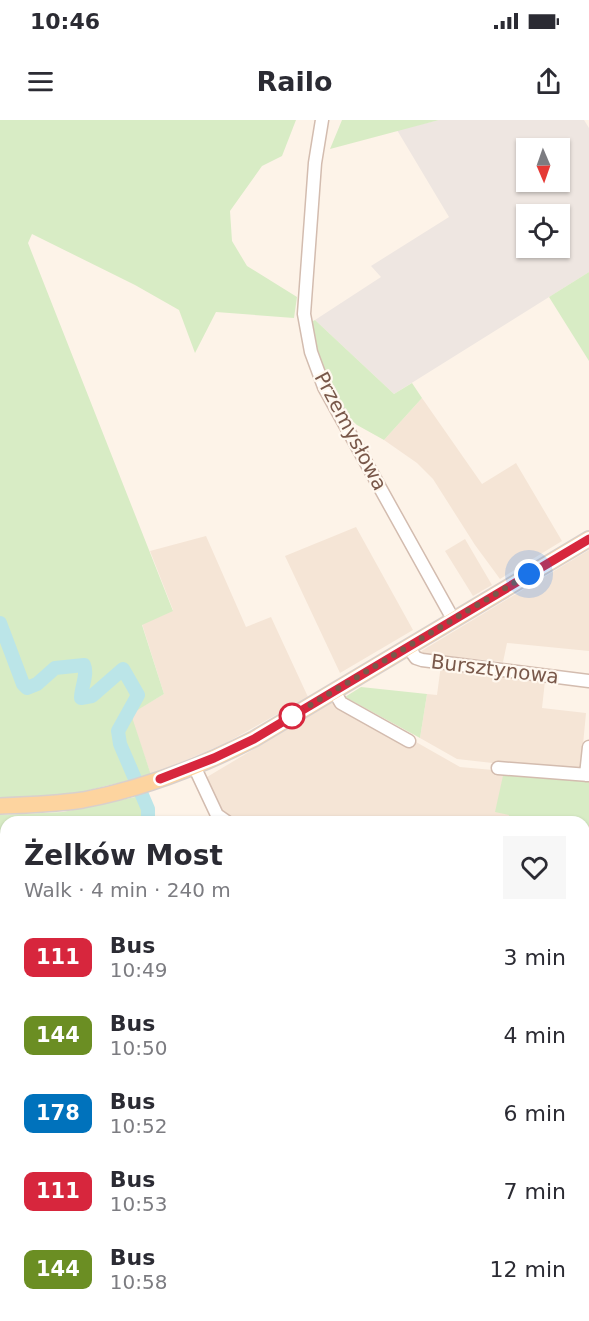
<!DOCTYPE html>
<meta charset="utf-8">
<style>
:root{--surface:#fff;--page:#f7f7f7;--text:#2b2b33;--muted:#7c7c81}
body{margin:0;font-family:"DejaVu Sans",sans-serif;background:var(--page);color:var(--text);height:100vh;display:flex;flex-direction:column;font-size:22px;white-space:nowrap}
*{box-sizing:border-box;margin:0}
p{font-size:20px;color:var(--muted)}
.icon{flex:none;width:33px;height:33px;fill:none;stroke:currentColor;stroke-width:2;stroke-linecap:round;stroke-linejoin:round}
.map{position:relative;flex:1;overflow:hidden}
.drawer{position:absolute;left:0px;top:696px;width:590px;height:506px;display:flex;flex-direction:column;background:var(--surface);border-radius:18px 18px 0 0;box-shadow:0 2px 4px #0004}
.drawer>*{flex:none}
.badge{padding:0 12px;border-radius:9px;font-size:21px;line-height:39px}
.needle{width:39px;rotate:178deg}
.fabs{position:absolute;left:516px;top:18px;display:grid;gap:12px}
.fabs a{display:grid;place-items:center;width:54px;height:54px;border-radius:0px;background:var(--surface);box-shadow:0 2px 4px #0004;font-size:30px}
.you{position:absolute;width:30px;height:30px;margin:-15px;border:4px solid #fff;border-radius:50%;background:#1a73e8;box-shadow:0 0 0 9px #1a73e833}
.map>.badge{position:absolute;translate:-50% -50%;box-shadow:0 0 0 3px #fff}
.round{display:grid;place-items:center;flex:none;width:63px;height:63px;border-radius:0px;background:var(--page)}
.head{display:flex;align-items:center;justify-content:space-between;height:102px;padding:0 24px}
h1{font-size:28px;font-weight:600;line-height:45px}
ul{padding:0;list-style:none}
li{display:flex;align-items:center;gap:18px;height:78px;padding:0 24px}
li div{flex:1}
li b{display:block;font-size:22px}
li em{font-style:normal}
li .badge{min-width:66px;font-weight:700;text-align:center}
.status{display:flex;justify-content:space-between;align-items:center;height:42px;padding:0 30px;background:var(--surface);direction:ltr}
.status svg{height:16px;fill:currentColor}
header{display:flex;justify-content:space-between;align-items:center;height:78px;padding:0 24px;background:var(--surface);font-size:27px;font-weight:600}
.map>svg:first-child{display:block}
.residential{fill:#f5e5d6}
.industrial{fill:#eee6e1;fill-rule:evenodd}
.green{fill:#d8ecc5}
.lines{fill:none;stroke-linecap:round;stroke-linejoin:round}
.river{stroke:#bbe5e8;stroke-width:14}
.minor-casing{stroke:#d3bcaf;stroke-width:15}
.major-casing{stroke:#d9d0cc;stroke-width:18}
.minor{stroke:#fff;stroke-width:12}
.major{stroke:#fdd49f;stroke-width:15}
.line-casing{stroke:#fff;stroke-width:14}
.line{stroke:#d7263d;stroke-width:9}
.walk{stroke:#79584a;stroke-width:6;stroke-dasharray:0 10.8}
.stop-dot{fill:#fff;stroke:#d7263d;stroke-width:3}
.labels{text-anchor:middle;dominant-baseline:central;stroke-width:4.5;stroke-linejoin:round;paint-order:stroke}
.street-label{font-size:20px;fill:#79584a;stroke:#fff8ef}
</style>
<div class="status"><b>10:46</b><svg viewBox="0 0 49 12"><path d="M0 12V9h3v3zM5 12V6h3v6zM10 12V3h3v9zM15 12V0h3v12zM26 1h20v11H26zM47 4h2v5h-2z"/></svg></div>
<header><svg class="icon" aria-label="menu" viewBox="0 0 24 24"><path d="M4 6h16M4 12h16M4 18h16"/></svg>Railo<svg class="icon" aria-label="share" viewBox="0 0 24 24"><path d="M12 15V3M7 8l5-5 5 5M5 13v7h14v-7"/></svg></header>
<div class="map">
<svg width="589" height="1201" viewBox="0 0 589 1201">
<rect width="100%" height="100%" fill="#fdf3e8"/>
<!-- residential -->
<path class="residential" d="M422,278L482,364L516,343L562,421L500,459L475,425L433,359L417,343L384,320Z
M356,407L413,510L340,553L285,436Z
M206,416L246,507L271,497L308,577L226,623L151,655L130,594L164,574L142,504L173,490L150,431Z
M465,419L492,465L473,476L445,431Z
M589,430V531L507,523L503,542L418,533Z
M441,545L501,555L505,557L545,561L542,588L586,593L581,646L573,652L457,639L420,618L427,574L437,575Z
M333,582L409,618L460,647L504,651L510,695L509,701L513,702H239L223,692L212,677L206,662L207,657Z
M584,705L589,706V776L584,774Z
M584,781L589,782V893H584Z"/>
<!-- industrial -->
<path class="industrial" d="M439,0H584L589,8V152L394,274L315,200L381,157L371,146L449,97L397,10ZM526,28H560V62H526ZM526,94H560V128H526Z"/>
<!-- green -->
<path class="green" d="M0,0H296L282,36L262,46L230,91L232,121L247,146L297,177L294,198L216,192L195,233L179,190L135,165L32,114L28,123L173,491L142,505L164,574L131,594L151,655L77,673L33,678L0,679Z
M342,0H439L330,29Z
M589,152V241L549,177Z
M315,200L394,274L412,263L422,278L384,320L357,305L345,294L320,246L311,202Z
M361,567L427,574L420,618L345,577Z
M504,651L589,661V706L584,705V702L555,700V702L508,701L509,695L495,692Z
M139,674L145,702H6V1196H569L572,1201H0V695L63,692L135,677Z
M584,933H589V1201H581L578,1196H584Z"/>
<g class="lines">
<!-- river -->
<path class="river" d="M0,503L23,564L27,568L37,564L55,548L84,545C88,555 81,567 81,578L92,576L123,549L138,575L118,611L120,624L148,689V702
M0,764L6,755
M0,826L6,831
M0,893L6,901
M0,1191L6,1186
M14,1201L15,1196"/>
<defs>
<path id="minor" d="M322,0L315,43L304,194L311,232L324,267L453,499
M408,527L416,538L422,540L589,561
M334,571L341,583L409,621
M194,646L217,695L227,702
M498,648L589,655
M586,655L589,627
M584,778L589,779"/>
<path id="major" d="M0,686C28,685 56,684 83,680C142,669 201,646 254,619L589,419"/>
</defs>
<!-- minor casing -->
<use href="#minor" class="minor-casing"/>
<!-- major casing -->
<use href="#major" class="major-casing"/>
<!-- minor -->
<use href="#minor" class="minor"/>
<!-- major -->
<use href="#major" class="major"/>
</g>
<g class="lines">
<defs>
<path id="line" d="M160,659L214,638L254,619L589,419"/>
</defs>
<!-- line casing -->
<use href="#line" class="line-casing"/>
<!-- line -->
<use href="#line" class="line"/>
<!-- walk -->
<path class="walk" d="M292,596L529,454"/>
</g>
<!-- markers -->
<circle class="stop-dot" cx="292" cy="596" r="12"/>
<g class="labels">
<!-- street labels -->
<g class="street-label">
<text transform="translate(351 311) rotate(62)">Przemysłowa</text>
<text transform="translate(495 549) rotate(7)">Bursztynowa</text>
</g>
</g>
</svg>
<div class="fabs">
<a><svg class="needle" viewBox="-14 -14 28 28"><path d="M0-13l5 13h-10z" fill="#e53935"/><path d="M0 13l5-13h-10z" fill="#7c7c81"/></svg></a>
<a><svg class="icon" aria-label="locate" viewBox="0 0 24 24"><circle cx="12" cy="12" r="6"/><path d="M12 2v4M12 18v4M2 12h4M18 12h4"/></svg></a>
</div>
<div class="you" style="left:529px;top:454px"></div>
<section class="drawer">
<div class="head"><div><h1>Żelków Most</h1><p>Walk · 4 min · 240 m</p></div><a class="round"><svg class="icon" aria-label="heart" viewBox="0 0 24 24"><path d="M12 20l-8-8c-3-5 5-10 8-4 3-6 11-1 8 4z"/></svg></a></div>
<ul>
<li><span class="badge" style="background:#d7263d;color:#fff">111</span><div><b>Bus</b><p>10:49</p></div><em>3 min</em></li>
<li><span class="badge" style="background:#6b8e23;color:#fff">144</span><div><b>Bus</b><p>10:50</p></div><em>4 min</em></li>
<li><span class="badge" style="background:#0072bc;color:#fff">178</span><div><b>Bus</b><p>10:52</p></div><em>6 min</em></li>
<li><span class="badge" style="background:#d7263d;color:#fff">111</span><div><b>Bus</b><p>10:53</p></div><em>7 min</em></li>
<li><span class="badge" style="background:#6b8e23;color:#fff">144</span><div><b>Bus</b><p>10:58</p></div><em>12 min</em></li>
</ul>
</section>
</div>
